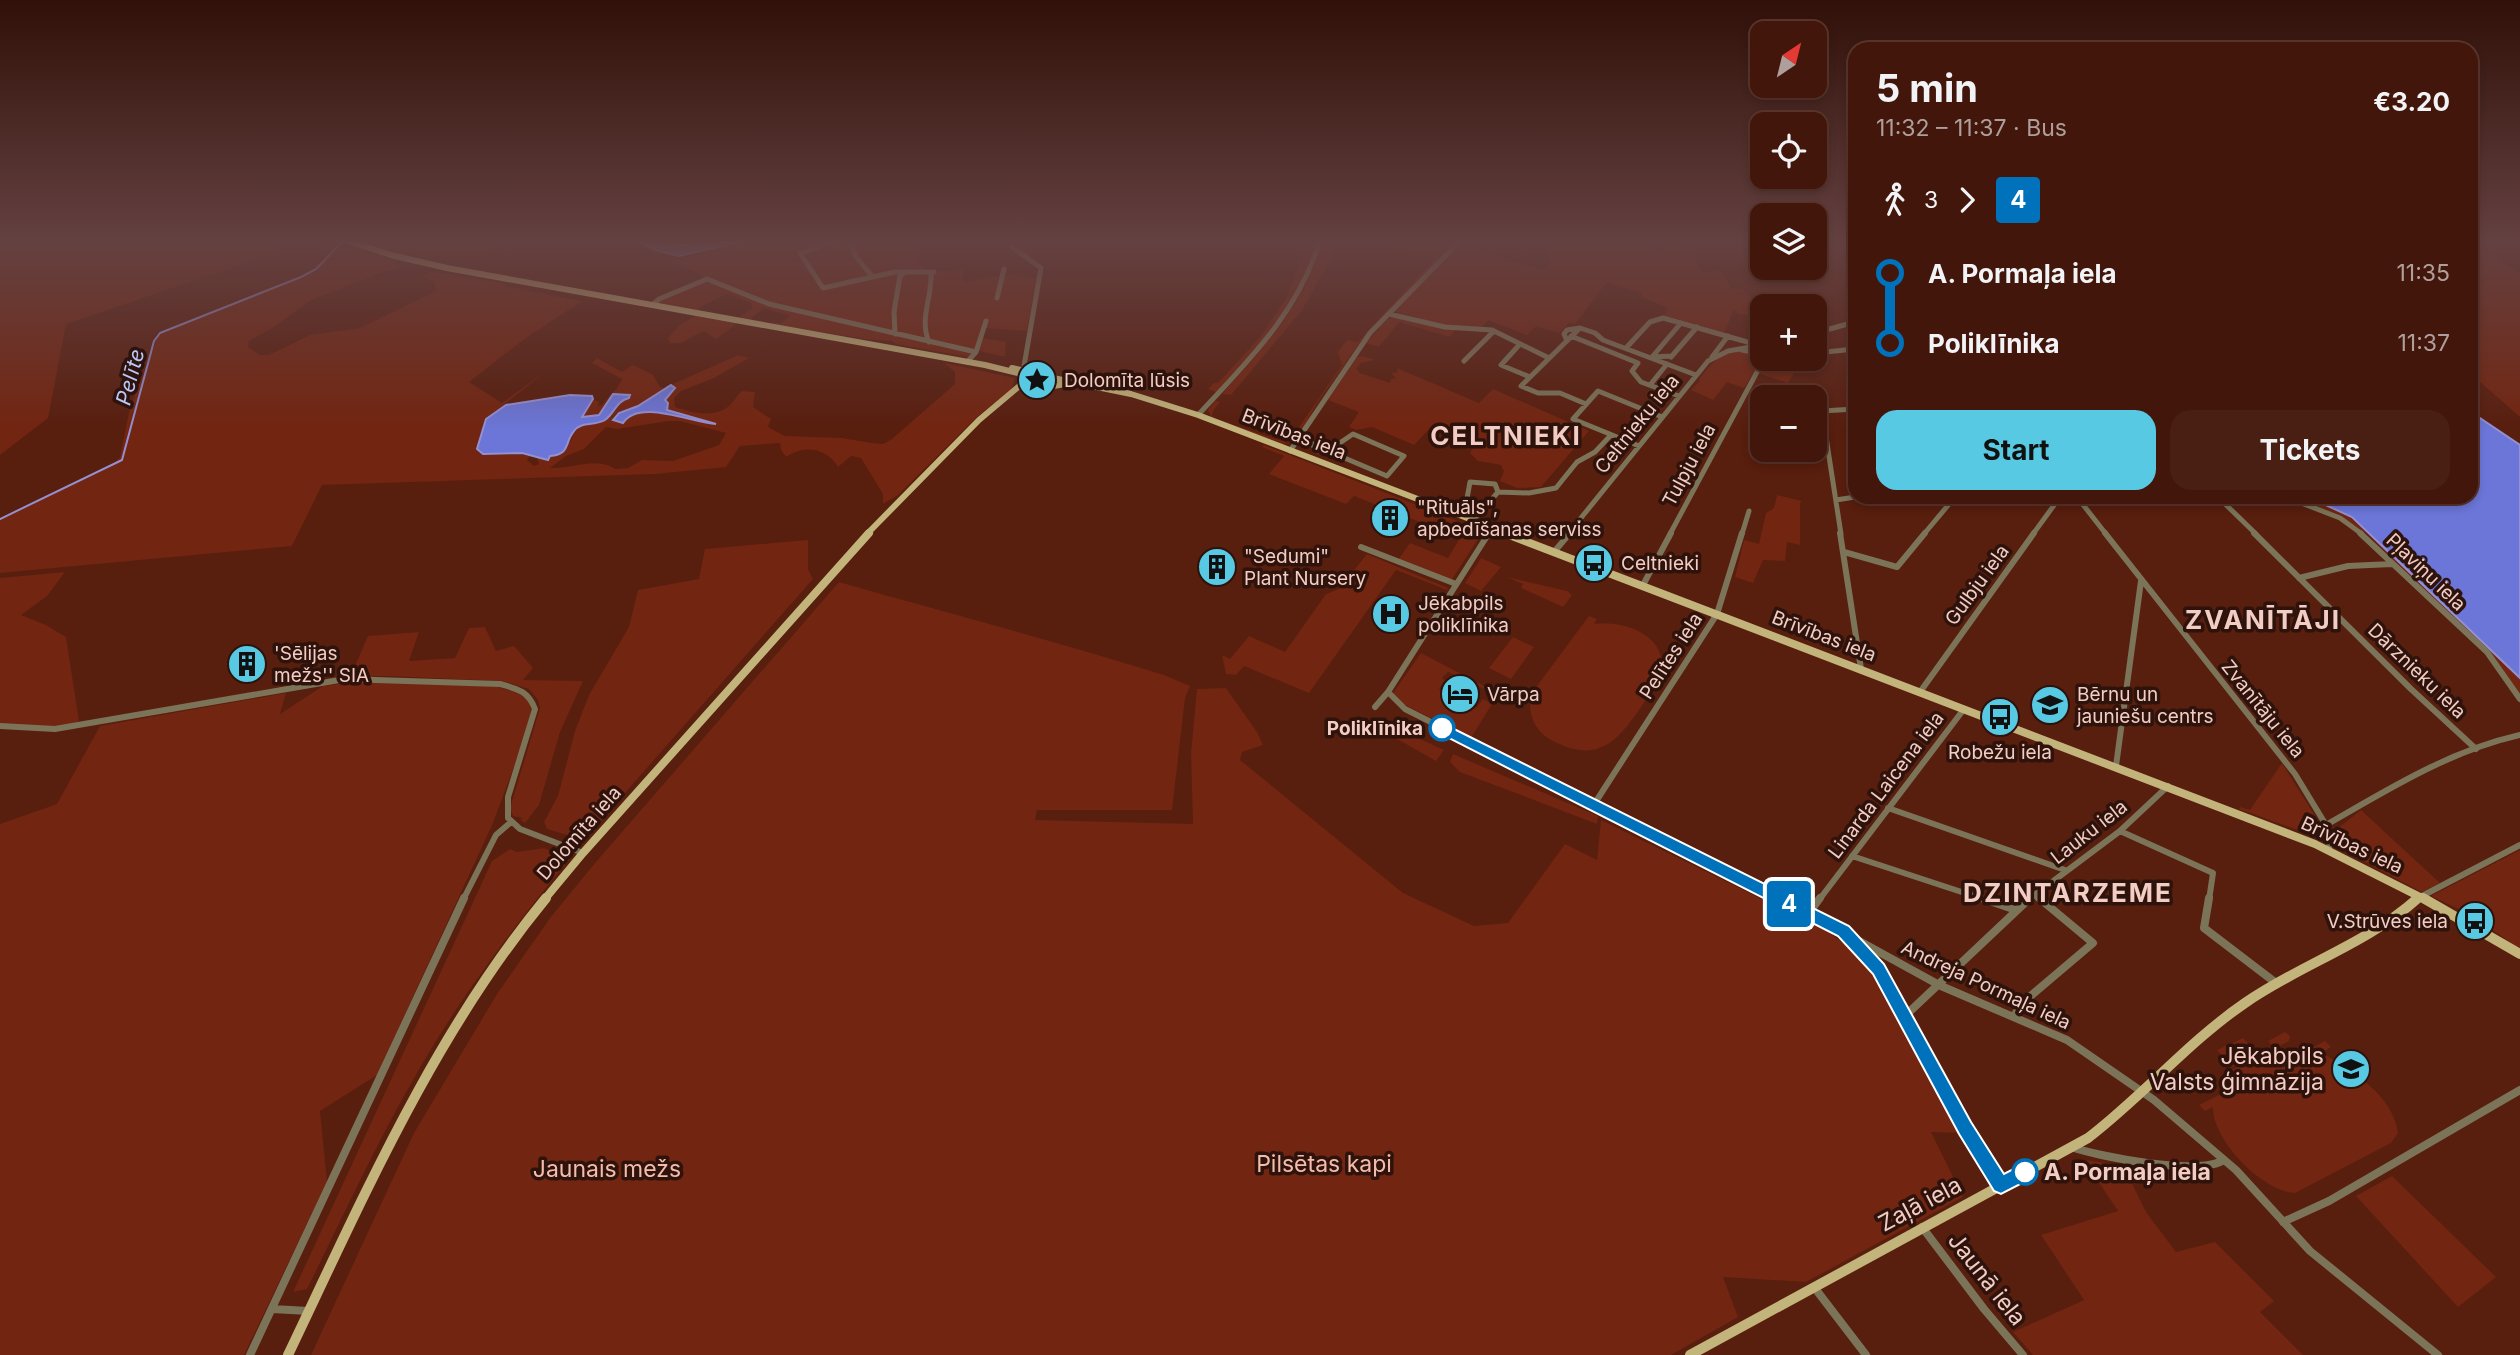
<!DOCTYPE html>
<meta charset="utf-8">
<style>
:root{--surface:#42160a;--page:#491f13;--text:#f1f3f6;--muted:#ae9f9c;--line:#5a352b;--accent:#58c9e3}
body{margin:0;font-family:Inter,sans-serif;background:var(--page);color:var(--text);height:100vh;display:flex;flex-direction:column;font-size:26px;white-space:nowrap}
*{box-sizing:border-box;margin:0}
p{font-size:23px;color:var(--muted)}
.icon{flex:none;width:38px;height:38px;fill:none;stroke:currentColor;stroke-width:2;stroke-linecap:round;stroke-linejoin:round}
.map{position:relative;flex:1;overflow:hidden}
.details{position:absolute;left:1848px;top:42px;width:630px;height:462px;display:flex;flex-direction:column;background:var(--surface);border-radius:21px;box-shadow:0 4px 10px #0003,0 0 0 2px var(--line)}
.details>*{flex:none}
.badge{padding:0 14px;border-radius:5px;font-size:24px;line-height:46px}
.needle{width:46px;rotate:35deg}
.buttons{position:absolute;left:1750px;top:21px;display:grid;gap:14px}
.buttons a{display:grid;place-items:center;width:77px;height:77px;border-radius:14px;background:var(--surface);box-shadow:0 4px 10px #0003,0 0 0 2px var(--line);font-size:35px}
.map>.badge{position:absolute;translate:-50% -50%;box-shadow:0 0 0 4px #fff}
.legs{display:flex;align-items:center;gap:10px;height:77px;padding:0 28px;font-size:23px}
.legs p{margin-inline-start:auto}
.summary{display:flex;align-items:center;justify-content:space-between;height:119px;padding:0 28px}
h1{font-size:38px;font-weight:700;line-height:52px}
.action{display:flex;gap:14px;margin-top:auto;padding:14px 28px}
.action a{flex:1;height:80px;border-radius:21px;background:var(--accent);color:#111;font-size:28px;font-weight:700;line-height:80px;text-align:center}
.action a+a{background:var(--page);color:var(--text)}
ul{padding:0 28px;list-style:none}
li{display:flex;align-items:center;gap:24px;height:70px;font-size:26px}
li i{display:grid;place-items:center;width:10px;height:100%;margin:0 9px;background:currentColor}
li i::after{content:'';width:18px;height:18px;margin:-9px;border:5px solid;border-radius:50%;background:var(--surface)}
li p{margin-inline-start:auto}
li:first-child i{background:linear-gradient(#0000 50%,currentColor 0)}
li:last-child i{background:linear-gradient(currentColor 50%,#0000 0)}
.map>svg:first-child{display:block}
.green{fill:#722510;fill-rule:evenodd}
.water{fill:#6b76d8;stroke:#9490d2;stroke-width:2}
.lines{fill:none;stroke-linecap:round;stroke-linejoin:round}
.stream{stroke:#9490d2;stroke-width:2}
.minor-far2{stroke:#7b7459;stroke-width:5}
.minor-far1{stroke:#7b7459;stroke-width:6}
.minor{stroke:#7b7459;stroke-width:8}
.major-far2{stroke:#c2b47b;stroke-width:6}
.major-far1{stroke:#c2b47b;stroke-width:8}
.major{stroke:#c2b47b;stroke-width:10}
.line-1{fill:#0072bc;stroke:#fff;stroke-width:2}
.stop-1-dot{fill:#fff;stroke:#0072bc;stroke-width:3.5}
.labels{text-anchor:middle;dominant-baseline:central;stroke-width:7;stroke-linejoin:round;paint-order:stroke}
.poi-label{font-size:19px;fill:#f3cdc3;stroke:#2d130c;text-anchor:start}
.street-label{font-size:19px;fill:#f3cdc3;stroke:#2d130c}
.stop-label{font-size:19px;font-weight:bold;fill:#f3cdc3;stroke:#2d130c;text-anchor:end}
.water-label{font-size:21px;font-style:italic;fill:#bcc6f8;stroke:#2d130c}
.near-poi-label{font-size:23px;fill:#f3cdc3;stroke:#2d130c;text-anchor:end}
.near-park-label{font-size:23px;fill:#f5bbab;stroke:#2d130c}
.near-stop-label{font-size:23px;font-weight:bold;fill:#f3cdc3;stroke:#2d130c;text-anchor:start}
.near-street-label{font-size:23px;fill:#f3cdc3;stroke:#2d130c}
.district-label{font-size:26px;font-weight:bold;letter-spacing:2px;fill:#f3cdc3;stroke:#2d130c}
</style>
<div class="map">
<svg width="2520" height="1355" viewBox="0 0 2520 1355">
<rect width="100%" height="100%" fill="#581e0e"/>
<!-- green -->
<path class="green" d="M0,240H281L278,250L272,254L66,324L48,418L0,455Z
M394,240H505C481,262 421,256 394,240Z
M757,240H903L927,272L964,270L963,282C987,279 1013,269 1036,279L1027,331L986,328L983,338L1006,342L1005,356H1001L774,304L703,278L701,274L669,262Z
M1308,240H1317C1301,301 1258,346 1216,392L1208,389L1214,383H1218L1261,336L1287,297Z
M1323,240H1334L1332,258L1302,310L1231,395L1222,394C1263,348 1307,302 1323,240Z
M1377,240H1456V242L1363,338L1317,403L1299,436L1291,443L1284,444L1218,420L1211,416L1208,410L1215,401L1220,402L1213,411L1212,416L1216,419L1288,443L1342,365L1338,352L1347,340L1358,342L1435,258Z
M1532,240H1633V244L1662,251L1669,247L1689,245L1702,272L1722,271L1731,289H1742L1762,308V319L1736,313L1734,309L1724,333L1667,316L1664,315L1669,308L1641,297L1642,293L1607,282L1575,324L1569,323L1559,333L1536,326L1527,335L1488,320L1482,327H1449L1394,311L1462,244L1544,271L1551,263L1548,257L1550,249Z
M2471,243L2520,273V417L2471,374Z
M344,248L393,260L402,268L382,272L309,301L274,327L249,341L248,347L260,355H269L310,335L360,328L436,291L435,282L422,277L431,272L504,283V286L582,301L523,340L469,382L502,403L546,371L486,419L478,444L483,454L509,452L530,456L527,460L534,466L539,464L536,456L548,460L549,456L571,441C575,419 592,429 606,419C614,414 622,401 629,394L618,393L599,415L581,418L593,399L599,402L598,406L602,405C609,395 618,390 622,379L592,363L597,358L622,372L633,365L652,374L660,387L664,388L638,406L615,415L612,418L620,423C635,410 662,408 680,417L666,408L664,400L674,385H671L738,355L749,358L714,378L681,391L674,398L675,407C692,413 717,419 731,404C735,400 737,395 742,391L755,392L753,407L771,419L768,427L785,436L842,438L872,443L883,444L892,439L955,384V372L944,363L1015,378L1012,389L980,414L898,495L883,504V494L861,458L851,456L838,467C827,448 804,444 786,457L781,450L780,443L740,446L726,467L655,474L322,485L292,546L0,573V519L112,466L120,457L130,408L159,334L317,271L320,267L318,264L337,249ZM668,421H680L726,433L719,445L673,461L642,460L628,468L615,469C597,456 571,469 550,468L566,456L584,449L606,427L617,429Z
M703,280L755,300L973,352L968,357L896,344L892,341L865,339L778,325L767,322L781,323L790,316L763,308L750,319L740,317L752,308V303L727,294L700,307L699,310L702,311L658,304L657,301Z
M696,316L735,323L736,324L716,339L703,331L681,343H670L668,338L679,325Z
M1394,317L1455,330L1450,337L1399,322L1379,347L1366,343L1388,319Z
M1741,351L1762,358L1744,388L1727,382L1713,400L1691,390L1700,381L1699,380C1710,364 1720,353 1741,351Z
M1363,356L1375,360L1361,363L1356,369L1360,373L1390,383L1391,379L1396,378L1391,373L1398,372L1397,368L1479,403L1493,389L1589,431L1541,487L1517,488L1500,481L1504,471L1501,465L1478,461L1470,453L1476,441L1435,423L1414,445L1372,427L1356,430L1349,427L1359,412L1328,400L1357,357Z
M1766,359H1803L1813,370L1796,369L1788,383L1760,374Z
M1264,445L1478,529L1482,533L1451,581L1398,560L1410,543L1448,558L1460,538L1354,496L1346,504L1269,474L1284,456L1262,447Z
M1777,495L1802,501L1800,503V545L1787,542L1785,561L1763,560L1753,583L1735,577L1744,540L1759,544L1766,513L1774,508Z
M2289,497H2308L2352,517L2520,678V696L2495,659L2367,534L2342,517Z
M808,540V569L813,579L595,827L577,838L547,829L544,822L558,796L575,731L589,695L629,627L638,590L699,579L705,549Z
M1367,554L1448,588L1447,590L1396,570L1309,693L1244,666L1236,675L1226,674L1222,655L1230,659L1249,636L1285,652L1326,594L1339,589Z
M1481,558L1501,567L1481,591L1465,583Z
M65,572L47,596L21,615L46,625L66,637L79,721L69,726H0V578Z
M1507,577L1567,591L1572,595L1563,607L1521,588L1523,584Z
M839,582C947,613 1056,641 1164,675L1190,686L1185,698L1172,810H1037L1035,820L1193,824L1191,753L1197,689L1226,688L1257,732L1263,745L1242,752L1240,760L1403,893L1474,926L1508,923L1565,844L1597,860L1601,820L1825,930L1865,959L1880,980L1963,1133L1931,1132L1963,1197L1806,1282L1723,1277L1738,1317L1671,1355H311L414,1133L497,994L550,918L595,863Z
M1589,616L1597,619L1594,624C1623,620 1669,635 1661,673C1658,686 1646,699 1639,710C1617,742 1597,763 1555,742C1540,735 1530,722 1530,704L1525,702Z
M485,627L496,651L514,646L533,668L523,680L583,681L560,732L539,805L525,823L520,820L523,818L513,816L510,808L540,708L538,700L529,689L502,681L386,676L335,677L351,675L368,636L419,632L409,661L455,658L469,628Z
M1513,637L1534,647L1511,679L1489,668Z
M1421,653L1486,687L1500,691L1497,695L1448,672L1442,678L1445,680L1439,689L1476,708L1483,699L1492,704L1471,738L1399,702L1393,693Z
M346,683H437L498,687L522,694L530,703L531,710L524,740L493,823L377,1075L320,1111L327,1182L244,1355H0V824L57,804L100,726L286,693L280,714L323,686Z
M1407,733L1444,750L1436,761L1397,739Z
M1453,754L1598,816L1597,824L1460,772L1450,762Z
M2282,763L2322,827L2320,838L2239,809L2240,807L2250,810Z
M2361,810L2440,883L2421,892L2341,849L2336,840L2337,829Z
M544,848L569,860C511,929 457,1002 413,1080C374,1148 342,1219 307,1289L293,1292L492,861L510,849L517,852Z
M2520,850V949L2471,915L2431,896Z
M2285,1032L2290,1036L2289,1041L2276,1048L2287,1061L2325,1041L2331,1047L2322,1053C2352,1070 2393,1095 2398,1133L2391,1143L2295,1193C2263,1192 2212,1140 2213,1107L2205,1111L2199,1105L2243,1083L2231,1070L2275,1049L2268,1041Z
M2243,1038L2258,1054L2232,1067L2217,1050Z
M2084,1160L2131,1166L2127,1173L2146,1212L2176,1252L2215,1242L2274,1301L2260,1312L2303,1355H2033L2013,1332L2084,1300L2041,1235L2118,1211Z
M2392,1176L2496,1277L2458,1307L2356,1196Z"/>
<!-- water -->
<path class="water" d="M635,240H667L670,244L690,245L706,240H749L679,256L655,250Z
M671,385L675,388L665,400L668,403L667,410L716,424C692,423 639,398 623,423L613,420L619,413L638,406Z
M613,394L630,395L629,398C616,401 615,413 605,420C595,426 581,421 574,431C564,443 571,454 550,456L548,460L522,453L483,454L477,449L486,419L506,405L570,395L592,396L593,399L582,417L599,415Z
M2471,412L2520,445V678L2352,517L2308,497H2471Z"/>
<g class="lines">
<!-- stream -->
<path class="stream" d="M0,519L122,460L154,341L160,333L301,277L316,269L344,240"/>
<!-- minor-far2 -->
<path class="minor-far2" d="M839,240L800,253L823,288L895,272H934L931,274C932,298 919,319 929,342
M848,240L857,258L872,276
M1012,247L1041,268L1024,366L1032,371
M997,298L1004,269
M652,305L659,299L707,279L769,304L976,352L967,362
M1389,314L1445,327L1492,330L1549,358
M1815,333L1855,322
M895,334L894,312L900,276L905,272
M1571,336L1638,363L1632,371L1641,382L1679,396
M1567,341L1564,334L1567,330L1580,328
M1520,344L1501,365L1530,377
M1626,348L1650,322L1663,318L1758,345
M1742,350L1762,354
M976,352L986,321
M1815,353L1855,349
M1671,356L1652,357L1681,323
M1671,357L1697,327
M1712,357L1728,336
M1464,361L1494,331
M1650,385L1667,364
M1586,404L1560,393H1538L1521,386L1580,328L1595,333L1603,340L1696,375
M1198,415C1248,361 1299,312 1320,240
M1353,434L1404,456L1387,476L1328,451Z
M1302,436L1310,441L1317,451H1328
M1639,446L1573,419L1598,391L1662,417
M1290,451L1370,333L1461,240
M2077,497L2106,534
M2218,497L2256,534
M2286,497L2340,518L2362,534
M1836,500L1855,497
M1479,515L1466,504L1470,482L1495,484L1498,492
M1473,521L1498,492L1529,493L1556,488L1577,462L1595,452L1611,435
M1488,534L1492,528
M1568,534L1708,361L1728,351L1762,345
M1670,534L1764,359
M1742,534L1749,511
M1841,534L1822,411L1855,409
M1924,534L1955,497
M2033,534L2060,497"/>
<!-- minor-far1 -->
<path class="minor-far1" d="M1840,533L1861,669
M2105,533L2295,774L2326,825L2330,837L2329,850
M2254,533L2411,689L2476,749
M2360,533L2487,652L2520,699
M1361,547L1456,584
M1554,552L1570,533
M1844,552L1897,567L1925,533
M2299,578L2348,566L2392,564
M1643,585L1671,533
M1388,692L1405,709L1784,900
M1920,692L2034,533
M1375,707L1388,692L1489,533
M0,726L55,729L345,679L500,684C518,689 528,691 535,709L508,797V818L520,829L583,853
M2116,766L2141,581
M1593,806L1717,614L1742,533
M1888,808L2065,870
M2326,825C2389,789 2449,751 2520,735
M2120,831L2213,873L2209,900
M1852,856L1986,900
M2035,895L2041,900
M2420,897L2520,845
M463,900L496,835L511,822
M1819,900L1964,709
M2028,900L2120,831L2168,786"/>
<!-- minor -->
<path class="minor" d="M1781,898L1941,986L2067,1040L2154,1100L2236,1170L2310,1251L2438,1355
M1981,898L2016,910
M2209,898L2204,928L2276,983
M1809,913L1820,898
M1850,937L1879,969L1965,1128L2001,1185
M1905,1016L2030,898
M2014,1017L2020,1005L2093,943L2039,898
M2071,1147C2101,1157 2198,1176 2224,1160
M2283,1222L2329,1201L2520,1090
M1922,1227L1984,1309L2023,1355
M1814,1287L1866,1355
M272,1309L309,1311
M250,1355L464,898"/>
<!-- major-far2 -->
<path class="major-far2" d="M346,240L391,255L447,268L985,365L1018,373L1023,378
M1012,368L1029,372
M1025,376L1035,370L1050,373L1053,378
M1023,378L1025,385L1036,389L1065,384
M1053,378L1131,394L1198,415L1509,534
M867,534L979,420L1023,383"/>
<!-- major-far1 -->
<path class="major-far1" d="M1504,533L2315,844L2426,900
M544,900L583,853L869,533
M2416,900L2420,897"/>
<!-- major -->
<path class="major" d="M2423,898L2520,954
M288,1355C363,1198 434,1034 546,898
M1690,1355L2088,1138C2143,1096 2188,1042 2245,1003C2301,964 2367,944 2418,898"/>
</g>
<!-- sky -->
<linearGradient id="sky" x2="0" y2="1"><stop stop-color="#301008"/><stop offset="0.56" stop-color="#644141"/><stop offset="1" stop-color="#644141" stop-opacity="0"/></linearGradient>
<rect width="2520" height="430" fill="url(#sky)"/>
<!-- line-1 -->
<path class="line-1" d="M1442,723L1849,926L1884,964L1971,1122L2004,1174L2025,1163L2032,1166L2034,1172L2032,1178L2001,1194L1994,1191L1959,1134L1873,974L1838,936L1437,732V724Z"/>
<!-- icons -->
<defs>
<symbol id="sight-disc" viewBox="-11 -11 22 22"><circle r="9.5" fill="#58c9e3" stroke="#2d130c"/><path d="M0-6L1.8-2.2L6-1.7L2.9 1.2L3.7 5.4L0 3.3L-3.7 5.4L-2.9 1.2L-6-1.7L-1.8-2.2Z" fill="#111"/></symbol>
<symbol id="building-disc" viewBox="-11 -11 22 22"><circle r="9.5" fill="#58c9e3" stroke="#2d130c"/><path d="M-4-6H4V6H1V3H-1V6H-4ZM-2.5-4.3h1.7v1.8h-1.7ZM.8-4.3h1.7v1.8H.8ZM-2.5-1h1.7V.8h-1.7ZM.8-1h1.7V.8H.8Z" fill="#111"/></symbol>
<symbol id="bus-disc" viewBox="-11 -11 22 22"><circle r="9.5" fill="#58c9e3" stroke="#2d130c"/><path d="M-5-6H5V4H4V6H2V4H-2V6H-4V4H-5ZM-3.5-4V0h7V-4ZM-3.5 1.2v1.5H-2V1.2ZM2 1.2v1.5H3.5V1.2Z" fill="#111"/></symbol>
<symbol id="hospital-disc" viewBox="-11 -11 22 22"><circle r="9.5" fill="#58c9e3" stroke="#2d130c"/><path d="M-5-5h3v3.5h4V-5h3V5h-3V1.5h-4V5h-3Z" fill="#111"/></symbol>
<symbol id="hotel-disc" viewBox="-11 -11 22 22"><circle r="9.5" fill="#58c9e3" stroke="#2d130c"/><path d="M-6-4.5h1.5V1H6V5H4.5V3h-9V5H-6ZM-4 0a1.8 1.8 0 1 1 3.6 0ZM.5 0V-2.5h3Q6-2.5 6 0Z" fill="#111"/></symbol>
<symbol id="school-disc" viewBox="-11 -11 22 22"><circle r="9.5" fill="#58c9e3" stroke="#2d130c"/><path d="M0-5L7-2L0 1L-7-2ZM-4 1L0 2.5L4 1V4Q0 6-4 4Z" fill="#111"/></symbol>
</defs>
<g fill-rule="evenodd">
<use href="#sight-disc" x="1015" y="358" width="44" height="44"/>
<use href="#building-disc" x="1368" y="496" width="44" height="44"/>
<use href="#bus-disc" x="1572" y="541" width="44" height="44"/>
<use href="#building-disc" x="1195" y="545" width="44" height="44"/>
<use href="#hospital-disc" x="1369" y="592" width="44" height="44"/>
<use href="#building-disc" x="225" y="642" width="44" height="44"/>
<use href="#hotel-disc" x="1438" y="672" width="44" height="44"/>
<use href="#school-disc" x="2028" y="683" width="44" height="44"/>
<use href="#bus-disc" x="1978" y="695" width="44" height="44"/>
<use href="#bus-disc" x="2453" y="899" width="44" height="44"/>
<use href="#school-disc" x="2329" y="1047" width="44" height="44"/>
</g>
<!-- markers -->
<g class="stop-1-dot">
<circle cx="1442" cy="728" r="12"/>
<circle cx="2025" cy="1172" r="12"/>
</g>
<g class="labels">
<!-- poi labels -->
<g class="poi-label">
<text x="1064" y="380">Dolomīta lūsis</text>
<text x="1417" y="507">"Rituāls",<tspan x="1417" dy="22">apbedīšanas serviss</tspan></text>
<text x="1244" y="556">"Sedumi"<tspan x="1244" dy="22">Plant Nursery</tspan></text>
<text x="1621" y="563">Celtnieki</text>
<text x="1418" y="603">Jēkabpils<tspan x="1418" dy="22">poliklīnika</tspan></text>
<text x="274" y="653">'Sēlijas<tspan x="274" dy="22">mežs'' SIA</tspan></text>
<text x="1487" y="694">Vārpa</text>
<text x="2077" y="694">Bērnu un<tspan x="2077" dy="22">jauniešu centrs</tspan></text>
<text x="2000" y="752" text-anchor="middle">Robežu iela</text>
<text x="2448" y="921" text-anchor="end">V.Strūves iela</text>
</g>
<!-- street labels -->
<g class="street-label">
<text transform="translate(1637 424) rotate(-51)">Celtnieku iela</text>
<text transform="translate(1294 434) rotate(21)">Brīvības iela</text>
<text transform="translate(1689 465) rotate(-62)">Tulpju iela</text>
<text transform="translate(2426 572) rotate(44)">Pļaviņu iela</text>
<text transform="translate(1977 585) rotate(-54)">Gulbju iela</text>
<text transform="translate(1824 636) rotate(21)">Brīvības iela</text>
<text transform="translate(1671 656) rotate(-57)">Pelītes iela</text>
<text transform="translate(2417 671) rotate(44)">Dārznieku iela</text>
<text transform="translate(2263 709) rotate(51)">Zvanītāju iela</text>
<text transform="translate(1886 785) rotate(-53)">Linarda Laicena iela</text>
<text transform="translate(2089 832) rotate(-38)">Lauku iela</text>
<text transform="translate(579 833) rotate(-49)">Dolomīta iela</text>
<text transform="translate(2352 845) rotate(25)">Brīvības iela</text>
<text transform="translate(1986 985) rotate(25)">Andreja Pormaļa iela</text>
</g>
<!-- stop labels -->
<g class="stop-label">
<text x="1423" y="728">Poliklīnika</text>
</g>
<!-- water labels -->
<g class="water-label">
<text transform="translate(130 377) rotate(-75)">Pelīte</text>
</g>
<!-- near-poi labels -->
<g class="near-poi-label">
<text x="2324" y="1056">Jēkabpils<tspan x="2324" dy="26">Valsts ģimnāzija</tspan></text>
</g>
<!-- near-park labels -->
<g class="near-park-label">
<text x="1324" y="1164">Pilsētas kapi</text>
<text x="607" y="1169">Jaunais mežs</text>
</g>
<!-- near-stop labels -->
<g class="near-stop-label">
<text x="2044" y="1172">A. Pormaļa iela</text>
</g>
<!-- near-street labels -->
<g class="near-street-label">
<text transform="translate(1920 1204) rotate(-28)">Zaļā iela</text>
<text transform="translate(1987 1279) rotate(52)">Jaunā iela</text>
</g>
<!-- district labels -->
<g class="district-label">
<text x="1506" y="435">CELTNIEKI</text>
<text x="2263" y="619">ZVANĪTĀJI</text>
<text x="2068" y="892">DZINTARZEME</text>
</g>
</g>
</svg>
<div class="buttons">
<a><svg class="needle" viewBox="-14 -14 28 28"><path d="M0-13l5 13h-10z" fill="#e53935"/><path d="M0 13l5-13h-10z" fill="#ae9f9c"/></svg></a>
<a><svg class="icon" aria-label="locate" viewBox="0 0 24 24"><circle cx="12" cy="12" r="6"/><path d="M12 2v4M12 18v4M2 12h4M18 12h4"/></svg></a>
<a><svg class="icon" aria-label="layers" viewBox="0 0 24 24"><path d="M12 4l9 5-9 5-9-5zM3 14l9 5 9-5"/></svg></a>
<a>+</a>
<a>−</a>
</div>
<b class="badge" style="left:1789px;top:904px;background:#0072bc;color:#fff">4</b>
<section class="details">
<div class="summary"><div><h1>5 min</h1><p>11:32 – 11:37 · Bus</p></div><b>€3.20</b></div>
<div class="legs"><svg class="icon" aria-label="walk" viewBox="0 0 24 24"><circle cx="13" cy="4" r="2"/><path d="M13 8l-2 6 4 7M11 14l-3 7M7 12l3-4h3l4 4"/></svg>3<svg class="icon" aria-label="forward" viewBox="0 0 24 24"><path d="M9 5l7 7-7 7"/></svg><b class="badge" style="background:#0072bc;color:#fff">4</b></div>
<ul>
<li><i style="color:#0072bc"></i><b>A. Pormaļa iela</b><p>11:35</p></li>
<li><i style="color:#0072bc"></i><b>Poliklīnika</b><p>11:37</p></li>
</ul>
<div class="action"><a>Start</a><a>Tickets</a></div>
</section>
</div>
